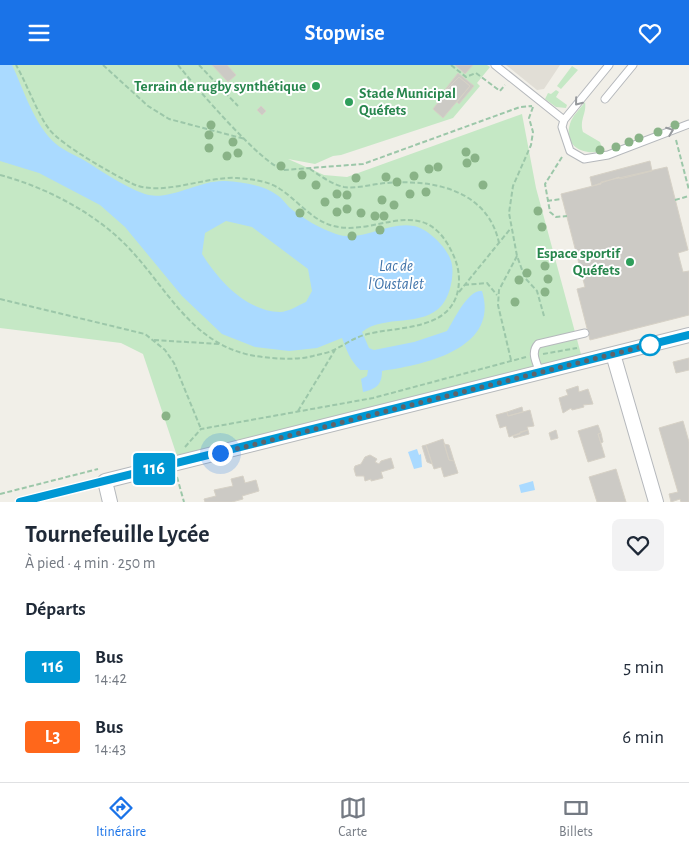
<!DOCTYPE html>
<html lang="fr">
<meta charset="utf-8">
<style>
:root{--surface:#fff;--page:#f2f2f3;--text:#1f2937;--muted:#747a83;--line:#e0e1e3;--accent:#1a73e8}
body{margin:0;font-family:"Alegreya Sans",sans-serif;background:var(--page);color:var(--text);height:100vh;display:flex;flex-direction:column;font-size:19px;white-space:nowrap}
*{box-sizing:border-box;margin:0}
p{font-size:16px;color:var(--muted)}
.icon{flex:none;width:28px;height:28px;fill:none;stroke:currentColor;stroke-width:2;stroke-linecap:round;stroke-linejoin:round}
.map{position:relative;height:437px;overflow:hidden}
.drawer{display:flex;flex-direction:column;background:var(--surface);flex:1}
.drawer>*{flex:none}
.badge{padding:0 10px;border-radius:4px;font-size:18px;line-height:32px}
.you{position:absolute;width:25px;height:25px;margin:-12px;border:4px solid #fff;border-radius:50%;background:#1a73e8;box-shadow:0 0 0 8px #1a73e833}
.map>.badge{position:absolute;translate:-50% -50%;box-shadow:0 0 0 2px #fff}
h2{padding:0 25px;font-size:19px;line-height:45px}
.round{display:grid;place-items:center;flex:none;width:52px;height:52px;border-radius:8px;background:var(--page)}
.head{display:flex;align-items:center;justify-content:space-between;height:85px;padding:0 25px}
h1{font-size:24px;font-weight:600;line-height:38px}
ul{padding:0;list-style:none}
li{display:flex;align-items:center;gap:15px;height:70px;padding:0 25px}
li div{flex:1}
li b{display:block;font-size:19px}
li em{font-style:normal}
li .badge{min-width:55px;font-weight:700;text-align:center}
header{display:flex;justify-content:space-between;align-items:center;height:65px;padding:0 25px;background:var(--accent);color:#fff;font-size:22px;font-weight:600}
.dock{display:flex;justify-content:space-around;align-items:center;height:70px;border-top:1px solid var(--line);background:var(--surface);font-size:14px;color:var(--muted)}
.dock a{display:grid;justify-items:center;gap:2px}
.dock .current{color:var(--accent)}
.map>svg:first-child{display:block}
.education{fill:#e1ded6}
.green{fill:#c5e8c5}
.water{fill:#aadaff;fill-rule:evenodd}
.building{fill:#cccac5;stroke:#d6d1c6}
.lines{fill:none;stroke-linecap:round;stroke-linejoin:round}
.service-casing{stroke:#b5b8bc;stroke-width:9}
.minor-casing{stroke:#b5b8bc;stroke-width:16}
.path{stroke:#9cc7a9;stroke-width:2;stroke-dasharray:5 2.5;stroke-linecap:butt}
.service{stroke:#fff;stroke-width:7}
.minor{stroke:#fff;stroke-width:14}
.tree{fill:#89b387}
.oneway{stroke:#979a9d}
.line-casing{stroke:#fff;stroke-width:11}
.line{stroke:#0098d4;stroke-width:8}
.walk{stroke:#5f6368;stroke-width:5;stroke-dasharray:0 9}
.leisure-dot{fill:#2e9e5b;stroke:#fff;stroke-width:2}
.stop-dot{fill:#fff;stroke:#0098d4;stroke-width:2.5}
.labels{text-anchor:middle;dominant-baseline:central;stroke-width:4;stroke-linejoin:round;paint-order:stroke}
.leisure-label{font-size:15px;font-weight:bold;fill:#27864d;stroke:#fff;text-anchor:end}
.water-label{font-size:16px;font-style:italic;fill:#4174aa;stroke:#fff}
</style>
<header><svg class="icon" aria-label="menu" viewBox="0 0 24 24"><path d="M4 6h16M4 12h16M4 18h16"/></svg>Stopwise<svg class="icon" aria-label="heart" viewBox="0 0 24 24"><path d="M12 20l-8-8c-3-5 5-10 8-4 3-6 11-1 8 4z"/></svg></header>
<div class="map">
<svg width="689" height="437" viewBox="0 0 689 437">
<rect width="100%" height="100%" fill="#f1efe8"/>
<!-- education -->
<path class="education" d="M506,0H560L544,24L537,25Z"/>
<!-- green -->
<path class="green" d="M0,0H487L490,2L477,18L480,21L453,53L341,90L333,91L315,99L288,94L324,110L347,112L522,49L536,123L582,293L178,394L143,289L121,278L0,263Z
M572,1L578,5L561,24L557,21Z
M556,25L559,27L556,32L567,40L566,43L556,42L545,34L548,28L551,29Z
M585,37C587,48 579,55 583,67L600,77L603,86C584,91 563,82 570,59C572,51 580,44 585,37Z"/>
<!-- water -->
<path class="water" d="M0,0H12C24,25 34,60 56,79C63,85 74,90 82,94C102,106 122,121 145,129C168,137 201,114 226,116C242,117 264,120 277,130C282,133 286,139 290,143C302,153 321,164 336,169C362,178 387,156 414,161C429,164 450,185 452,200C454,211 450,231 442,240C423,263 384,249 362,267L369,283L374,285L414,277L447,266C454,255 468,224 482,226C500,284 424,300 382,306C382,320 376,324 363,327L361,314L367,311L368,305H360C350,295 347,286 342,273L317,283L289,286L255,282L222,269L182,231L125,162L100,140L39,108L0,96ZM226,156L252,162L308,204L312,226L306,237C299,240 288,247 280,247C246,246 219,216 202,189L205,168Z
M417,384L419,390L421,389L422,402L414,404L408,387Z
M533,416L535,425L521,428L519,420Z"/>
<!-- building -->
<path class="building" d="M212,0H227L236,10L228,17Z
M455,0H473L465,9Z
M458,8L474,21L459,39L457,37L470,21L459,12L441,30L438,36L437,35Z
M459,12L470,21L443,53L433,44L443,31L441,30Z
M261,41L266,46L262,50L257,45Z
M650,96L652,106L620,114L619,112L592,121L590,112Z
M667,102L688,185L678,188L683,207L689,206V250L590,275L577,224L585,222L561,129L601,119V117Z
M689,293V305L676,308L673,297Z
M578,321L579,327L588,324L593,339L583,340L584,342L572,345L571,343L563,348L559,333L568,330L566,325Z
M522,342L523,347L508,351L507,347Z
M530,345L534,361L527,362L528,365L509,372L506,361L500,363L496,350L507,347L508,351Z
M683,356L689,377V437H681L680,434L671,437L669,429L678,427L659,363Z
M598,360L601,368L598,369L605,392L588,397L578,366Z
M528,365L529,369L514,373L513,371L520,369V367Z
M556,365L558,373L551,375L549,368Z
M601,368L603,377L601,378L598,369Z
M443,374L449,395L454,396L458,408L444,412L441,402L434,404L426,380Z
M444,379L449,380L454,396L449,395Z
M426,380L432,399L427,397L422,381Z
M370,390L377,394L375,397L379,399L381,396L391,393L394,403L381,407L383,413L371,416V414L365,416L364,411H356L354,404L355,401L361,399L365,392Z
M616,404L626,437H597L589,412Z
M243,411L245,418L256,415L259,426L242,431L243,434L232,437H205L204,434L216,431L214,425L233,421L231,414Z"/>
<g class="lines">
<defs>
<path id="service" d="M495,0L564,55
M609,0L564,55L562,62L570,86L584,94L608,90L689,59
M605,34L633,0
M540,308C537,298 530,288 538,279L585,268
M20,437L105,416"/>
<path id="minor" d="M613,289L656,437
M110,437L105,416L689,270"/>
</defs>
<!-- service casing -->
<use href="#service" class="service-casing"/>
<!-- minor casing -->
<use href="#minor" class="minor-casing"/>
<!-- path -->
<path class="path" d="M103,0L148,41L169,54L245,74
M178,0C195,21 262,100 284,105L363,99L520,42L532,41
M199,0L238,41
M451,0L466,12L476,8L500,26L505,20
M533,42L529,53L533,67L531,80L513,121L509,148L517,191L525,213L537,226L544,251
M676,75L689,125
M562,92L545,119L550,147L556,152L567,151
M310,104C319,110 333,120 344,122C358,124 372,119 386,118C433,114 488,125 499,178
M0,110C41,121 81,141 113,168C165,212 186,284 263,292C279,294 297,295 313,291C320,289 328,288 334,285C344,280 352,274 364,270C398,260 458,268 459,215C459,201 454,190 447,178C417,130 372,174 330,160C310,153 297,135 280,124C269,116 251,114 237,113C205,111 162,132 133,119C114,110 61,80 49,64C37,48 27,19 16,0
M675,135L689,131
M547,136L562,134
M464,220L487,218L497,230
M459,227L511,163
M0,234L145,269L165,285L174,298L201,364
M154,275L219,279
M543,289L577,283
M511,295L498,240L499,225L517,191
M298,346L335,285
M185,382L201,364L373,333L526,292
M177,412L184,437
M0,429L98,404"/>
<!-- service -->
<use href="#service" class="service"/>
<!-- minor -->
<use href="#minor" class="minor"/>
</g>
<!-- trees -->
<g class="tree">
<circle cx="211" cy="60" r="4.5"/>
<circle cx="675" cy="60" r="4.5"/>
<circle cx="658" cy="67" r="4.5"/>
<circle cx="209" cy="70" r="4.5"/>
<circle cx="639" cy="73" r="4.5"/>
<circle cx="233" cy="77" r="4.5"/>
<circle cx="629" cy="77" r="4.5"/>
<circle cx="616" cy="82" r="4.5"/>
<circle cx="209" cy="83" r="4.5"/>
<circle cx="600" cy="85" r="4.5"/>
<circle cx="466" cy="87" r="4.5"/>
<circle cx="238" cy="88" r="4.5"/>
<circle cx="227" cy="91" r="4.5"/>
<circle cx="475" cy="93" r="4.5"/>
<circle cx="467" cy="98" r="4.5"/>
<circle cx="281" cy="101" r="4.5"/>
<circle cx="438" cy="102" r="4.5"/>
<circle cx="429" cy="104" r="4.5"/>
<circle cx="302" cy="110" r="4.5"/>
<circle cx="414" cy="111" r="4.5"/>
<circle cx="386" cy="112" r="4.5"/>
<circle cx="356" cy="113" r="4.5"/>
<circle cx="397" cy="117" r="4.5"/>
<circle cx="316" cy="120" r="4.5"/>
<circle cx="483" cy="120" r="4.5"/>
<circle cx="426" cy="127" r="4.5"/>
<circle cx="337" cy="129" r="4.5"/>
<circle cx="410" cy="129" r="4.5"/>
<circle cx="347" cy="130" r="4.5"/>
<circle cx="382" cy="135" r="4.5"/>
<circle cx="325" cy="137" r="4.5"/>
<circle cx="394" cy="140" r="4.5"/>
<circle cx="347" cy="144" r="4.5"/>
<circle cx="538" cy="146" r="4.5"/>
<circle cx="337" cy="147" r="4.5"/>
<circle cx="300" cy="148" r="4.5"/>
<circle cx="361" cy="148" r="4.5"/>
<circle cx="375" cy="151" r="4.5"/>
<circle cx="384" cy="151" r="4.5"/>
<circle cx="542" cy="162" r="4.5"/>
<circle cx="380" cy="165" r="4.5"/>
<circle cx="352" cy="171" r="4.5"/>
<circle cx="545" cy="201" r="4.5"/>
<circle cx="527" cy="208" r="4.5"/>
<circle cx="548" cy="214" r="4.5"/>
<circle cx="519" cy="215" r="4.5"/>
<circle cx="545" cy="227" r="4.5"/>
<circle cx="515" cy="237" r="4.5"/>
<circle cx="166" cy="351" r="4.5"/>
</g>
<!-- one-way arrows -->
<defs><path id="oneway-chevron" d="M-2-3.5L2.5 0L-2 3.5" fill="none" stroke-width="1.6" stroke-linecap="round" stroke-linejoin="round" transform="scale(1.25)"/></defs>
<g class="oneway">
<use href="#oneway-chevron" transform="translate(578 37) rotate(129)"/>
<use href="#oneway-chevron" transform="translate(670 66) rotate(-21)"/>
</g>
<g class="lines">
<defs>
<path id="line" d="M20,437L689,270"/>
</defs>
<!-- line casing -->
<use href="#line" class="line-casing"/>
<!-- line -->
<use href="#line" class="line"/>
<!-- walk -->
<path class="walk" d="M220,388L653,279L650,280"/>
</g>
<!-- markers -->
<g class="leisure-dot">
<circle cx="316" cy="21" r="5"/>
<circle cx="349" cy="37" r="5"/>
<circle cx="630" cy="197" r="5"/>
</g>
<circle class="stop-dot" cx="650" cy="280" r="10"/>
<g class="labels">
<!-- leisure labels -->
<g class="leisure-label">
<text x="306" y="21">Terrain de rugby synthétique</text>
<text x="359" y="28" text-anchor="start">Stade Municipal<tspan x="359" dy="17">Quéfets</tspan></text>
<text x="620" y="188">Espace sportif<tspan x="620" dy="17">Quéfets</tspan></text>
</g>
<!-- water labels -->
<g class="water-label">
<text x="396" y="201">Lac de<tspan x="396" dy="18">l'Oustalet</tspan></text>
</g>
</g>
</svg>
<div class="you" style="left:220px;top:388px"></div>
<b class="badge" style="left:154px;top:404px;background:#0098d4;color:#fff">116</b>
</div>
<section class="drawer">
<div class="head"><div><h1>Tournefeuille Lycée</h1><p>À pied · 4 min · 250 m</p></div><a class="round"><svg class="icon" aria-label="heart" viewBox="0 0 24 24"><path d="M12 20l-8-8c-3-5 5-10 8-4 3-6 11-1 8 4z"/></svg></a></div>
<h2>Départs</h2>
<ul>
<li><span class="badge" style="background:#0098d4;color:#fff">116</span><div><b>Bus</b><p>14:42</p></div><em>5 min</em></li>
<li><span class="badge" style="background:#ff671b;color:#fff">L3</span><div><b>Bus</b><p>14:43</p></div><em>6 min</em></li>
</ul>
</section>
<nav class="dock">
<a class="current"><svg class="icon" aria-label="directions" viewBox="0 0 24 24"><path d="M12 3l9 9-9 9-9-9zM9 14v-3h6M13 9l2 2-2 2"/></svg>Itinéraire</a>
<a><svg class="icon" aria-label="map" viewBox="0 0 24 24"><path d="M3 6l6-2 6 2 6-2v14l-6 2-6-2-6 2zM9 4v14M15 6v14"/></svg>Carte</a>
<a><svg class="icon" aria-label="tickets" viewBox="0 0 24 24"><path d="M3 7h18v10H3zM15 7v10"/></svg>Billets</a>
</nav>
